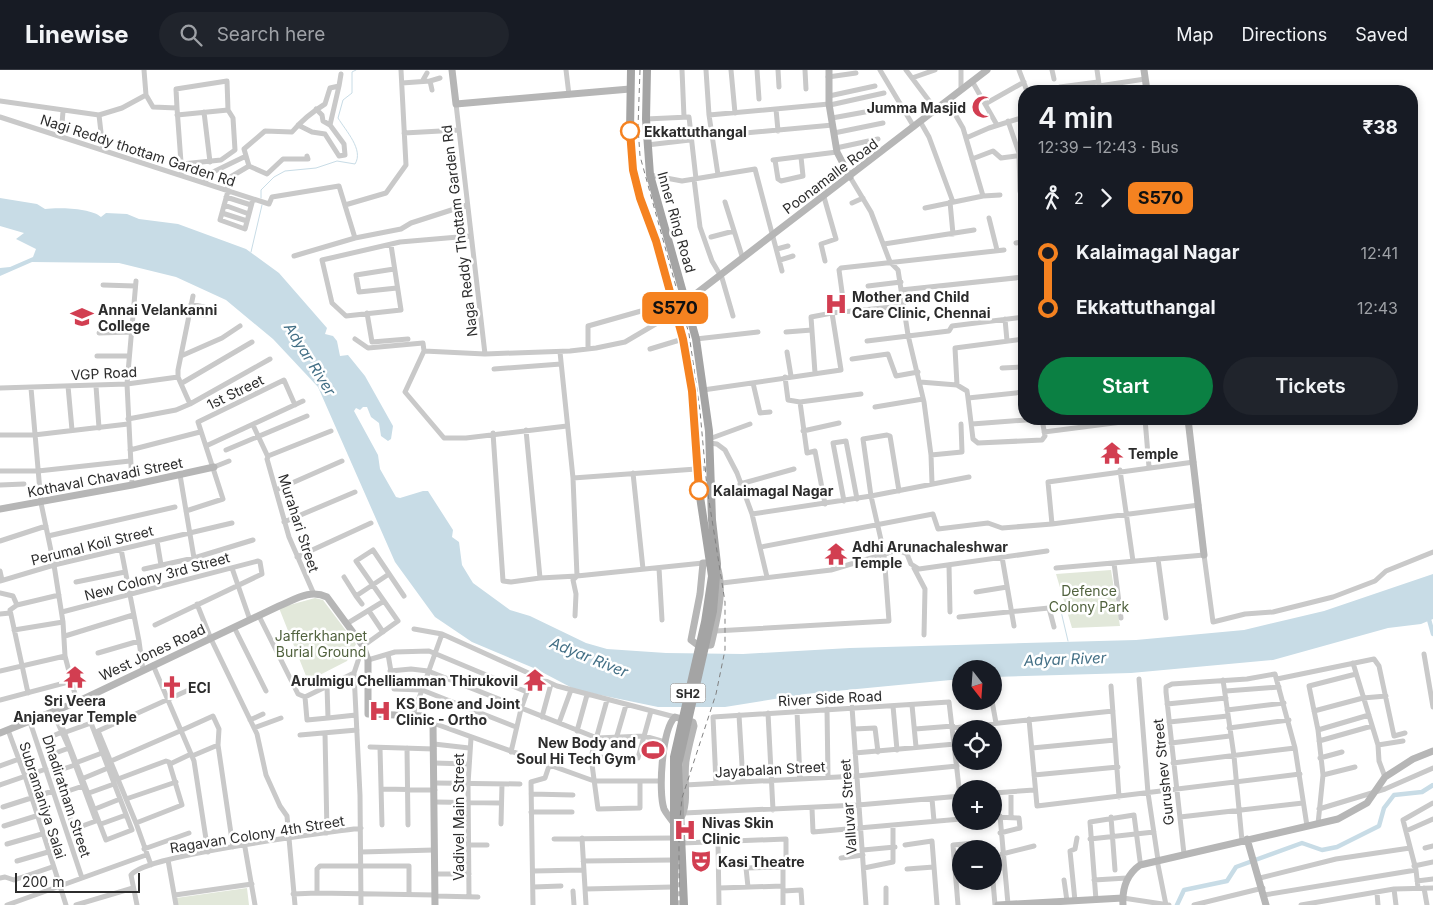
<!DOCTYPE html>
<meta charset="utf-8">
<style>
:root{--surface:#171b24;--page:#20242c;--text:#f1f3f6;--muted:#9ea1a6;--line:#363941;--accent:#0b8043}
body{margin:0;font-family:Inter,sans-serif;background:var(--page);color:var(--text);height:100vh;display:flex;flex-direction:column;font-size:19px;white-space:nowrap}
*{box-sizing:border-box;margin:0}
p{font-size:16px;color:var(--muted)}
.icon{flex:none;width:28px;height:28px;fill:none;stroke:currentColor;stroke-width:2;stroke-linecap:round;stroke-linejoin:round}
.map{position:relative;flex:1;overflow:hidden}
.side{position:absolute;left:1018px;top:15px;width:400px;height:340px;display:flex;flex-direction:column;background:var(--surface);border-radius:20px;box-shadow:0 2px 8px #0003}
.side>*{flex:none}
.badge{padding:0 10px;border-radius:8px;font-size:18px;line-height:32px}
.needle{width:32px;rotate:163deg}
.fabs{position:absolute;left:952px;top:590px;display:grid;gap:10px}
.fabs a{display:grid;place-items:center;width:50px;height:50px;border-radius:50%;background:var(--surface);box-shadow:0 2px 8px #0003;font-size:25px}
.scale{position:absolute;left:15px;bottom:12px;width:125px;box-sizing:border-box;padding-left:5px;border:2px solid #2c2c2c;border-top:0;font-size:14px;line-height:18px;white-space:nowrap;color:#2c2c2c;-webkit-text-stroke:4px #fff;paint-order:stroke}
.map>.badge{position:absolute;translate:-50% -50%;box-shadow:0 0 0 2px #fff}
.legs{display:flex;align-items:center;gap:8px;height:55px;padding:0 20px;font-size:16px}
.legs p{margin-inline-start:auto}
.summary{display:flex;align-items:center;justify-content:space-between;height:85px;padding:0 20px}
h1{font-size:28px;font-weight:600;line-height:38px}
.button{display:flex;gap:10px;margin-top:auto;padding:10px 20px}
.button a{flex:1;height:58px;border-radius:30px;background:var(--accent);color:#fff;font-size:20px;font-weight:600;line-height:58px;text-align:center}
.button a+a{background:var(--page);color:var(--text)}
ul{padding:0 20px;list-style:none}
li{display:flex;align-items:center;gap:18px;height:55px;font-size:19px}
li i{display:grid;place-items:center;width:8px;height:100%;margin:0 6px;background:currentColor}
li i::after{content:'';width:12px;height:12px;margin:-6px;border:4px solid;border-radius:50%;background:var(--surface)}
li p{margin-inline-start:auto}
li:first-child i{background:linear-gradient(#0000 50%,currentColor 0)}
li:last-child i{background:linear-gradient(currentColor 50%,#0000 0)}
header{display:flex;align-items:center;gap:30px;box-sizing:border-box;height:70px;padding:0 25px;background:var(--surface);border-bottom:1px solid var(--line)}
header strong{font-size:24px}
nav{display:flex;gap:28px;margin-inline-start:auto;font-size:18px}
.search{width:350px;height:45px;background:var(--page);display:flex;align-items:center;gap:12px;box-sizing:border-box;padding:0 18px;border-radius:28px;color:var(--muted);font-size:19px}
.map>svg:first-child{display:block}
.green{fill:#e2e8da}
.water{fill:#c8dce6}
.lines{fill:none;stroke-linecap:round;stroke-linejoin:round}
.stream{stroke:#c8dce6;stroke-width:1}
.canal{stroke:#c8dce6;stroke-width:4.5}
.street{stroke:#c9c9c9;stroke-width:5}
.secondary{stroke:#b6b6b6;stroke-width:7}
.primary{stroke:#a4a4a4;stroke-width:8}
.rail{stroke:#818181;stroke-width:1;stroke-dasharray:5 4;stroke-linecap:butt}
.line-1-casing{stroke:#fff;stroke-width:11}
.line-1{stroke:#f58220;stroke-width:8}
.stop-1-dot{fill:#fff;stroke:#f58220;stroke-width:2.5}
.labels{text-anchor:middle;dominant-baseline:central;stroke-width:5;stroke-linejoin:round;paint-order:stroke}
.shield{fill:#fff;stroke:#6b6b6b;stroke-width:1}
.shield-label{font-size:12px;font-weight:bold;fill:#2c2c2c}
.poi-label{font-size:14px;font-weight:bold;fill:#2c2c2c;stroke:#fff;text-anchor:start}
.stop-label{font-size:14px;font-weight:bold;fill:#2c2c2c;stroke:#fff;text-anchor:start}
.street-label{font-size:14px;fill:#2c2c2c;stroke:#fff}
.park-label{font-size:14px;fill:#51623e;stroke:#fff}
.water-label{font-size:15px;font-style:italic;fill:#436f85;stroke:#fff}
</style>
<header>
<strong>Linewise</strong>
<div class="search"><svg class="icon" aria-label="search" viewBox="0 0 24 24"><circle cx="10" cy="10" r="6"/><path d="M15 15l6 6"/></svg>Search here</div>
<nav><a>Map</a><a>Directions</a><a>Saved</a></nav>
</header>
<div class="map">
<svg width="1433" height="835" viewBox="0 0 1433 835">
<rect width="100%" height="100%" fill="#fff"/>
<!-- green -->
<path class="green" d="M1111,500L1120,556L1072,558L1056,504Z
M315,528L323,530L356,574L347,591L308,611L279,538Z
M247,818L249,835H177L176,828Z"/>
<!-- water -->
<path class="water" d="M0,128L37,134L45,139C58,137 92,138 101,147L106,143L127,144L139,149L178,154L246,179L279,203L327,258L325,264L333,266L337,271L340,286L348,285L365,306L393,356L391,369L388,371L381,366L379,353L371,347L367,337H363L360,340L356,338L354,341L378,385L380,399L396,427L400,428L423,421H428L453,460L452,467L459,472L462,495L473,513L510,540L530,546L586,573L607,579L666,583L743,584L850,578L1136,570L1244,560L1324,541L1433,504V549L1421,554L1388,558L1273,590L1131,603L994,607V599H961V609L805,624L725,637H658L576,620L536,599L472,572L435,547L395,492L318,317L273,269L226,230L176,207L119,193L32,192L0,206V198L10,197L33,187L36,179L16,169L24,163L0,156Z"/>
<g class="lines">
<!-- stream -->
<path class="stream" d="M261,128V120L274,107L285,101L316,98L337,91L355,94C364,80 346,61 338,48L343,30L352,23V2L356,0
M251,182L262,135
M1060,537L1068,571"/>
<!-- canal -->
<path class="canal" d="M1428,546L1433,564
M1177,835L1184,820L1227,811L1236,797L1302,773L1322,780L1337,777L1379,756L1384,738L1394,725L1422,722L1433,715"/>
<!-- street -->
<path class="street" d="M144,0L146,25L153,37L177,38L182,106
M566,0L569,25
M682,0L684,47
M706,0L709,45L718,105
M731,0L735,43
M757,0L759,29
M778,0L779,17
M805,0L806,19
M880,0L914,57
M906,0L936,40
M961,0V20
M1019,0L1027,21
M1052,0L1054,9
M1097,0L1100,21
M828,7L856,3
M912,8L935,0
M423,10L427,3
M972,11L997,55
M402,13L430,11
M339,16L341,4
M1099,16L1145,9
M432,20L430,11L440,8
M1057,21L1060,17L1098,12
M829,26L875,16
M0,31L99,45L122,38L146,25
M456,34L485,284
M985,34L1024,12
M830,35L884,23
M316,39L322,45L323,51L330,55
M776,39L778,61
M204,42L210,92
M880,42L901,36
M99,45L103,80
M177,45L228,40L227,11L176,19L177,38
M709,45L829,34
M0,47L269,134L272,127L339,116L355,168
M832,48L876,40
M646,49L689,47L696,109
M1008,51L1019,83L1020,121L1024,140
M921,53L929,67L953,132
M298,55L312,62L325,64L339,86L345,85L344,74L330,55L339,16L330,18L325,34C312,42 302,50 292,62L265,61L244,79L249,96L267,104L283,89H308L307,86
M404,63L459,60
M834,63L883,53
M712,66L833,55
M61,67L63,41
M966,68L989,58L1024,47
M647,75L690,70
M836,78L878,69
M972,89L993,81L1001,88L1024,85
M773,90L837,82
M775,90L778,109L781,111L803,106L801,87
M182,94L221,90L235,80L233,48L228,40
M249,96L227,109L228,121L220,150L245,159L253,129
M650,105L682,111L755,99L782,201
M850,107L871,142L890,192L898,200L908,265L924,332L931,385L932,413
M694,109L700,157L712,191L722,208L733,246
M204,113L213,102L246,86
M983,126L1000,125
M226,127L251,135
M824,127L836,169L821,174L825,191
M725,132L742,186
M950,132L953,164
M852,133L863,128
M224,135L249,144
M345,135L386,123L406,95L401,0
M925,138L983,126L963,58L948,32
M222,143L247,151
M989,148L997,180
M711,167L734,161
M1016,173L1024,171
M884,174L974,160
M391,175L401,240L346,246L332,233L322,190L400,172L470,166
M777,179L788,176
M294,186L355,168L401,159L411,153L467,135
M780,190L793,186
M394,199L356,205L359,222L397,218
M103,215L135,216
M868,216L901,212
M901,220L1024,207
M843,229L839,200L841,198L1004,180
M191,234L212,239
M101,241L133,240
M367,243L372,272L408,269
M189,244L206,245
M1005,249L1007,271
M786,262L812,260
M99,263L130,262
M355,269L368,278L423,273L424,281
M696,269L758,262
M867,271L949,261L952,256L1024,247
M588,279V256L673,232
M650,279L683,269
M560,282L573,408L577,506L703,493
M787,282L791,306
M97,286H129
M181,286L222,268L240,256
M852,289L888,284L896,306L918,302
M1002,298L1024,297
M494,299L561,294
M815,303L811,247L832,243
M785,307L788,330L800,332L807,383L815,381L825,434
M920,312L957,315L967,321L968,328L1024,322
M182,313L252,272
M753,313L760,343L770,342
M957,315L955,278L1024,269
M68,316L72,360
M96,316L99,358
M0,318L127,314L178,307
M31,318L41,433L54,495L63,552L65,586L77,632
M703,320L841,300L832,243L903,236
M968,328L973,369L978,373L1042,370L1045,366L1042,349H1040
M800,332L861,324
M190,334L178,307V300L193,226
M875,337L923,329
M128,349L176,340L190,334L270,289
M1145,349L1149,397
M972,354L1038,349
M253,355L268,387L267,389L289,467L313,522
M567,356L466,368H444L405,322L424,281L485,284L570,281L596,278L625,272L676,242
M803,361L839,353
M1044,362L1145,349
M493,363L503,511L511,512L540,508L526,360
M0,365H34L128,354
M709,369L750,354
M709,373L717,374L725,380L737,403L752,444L767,507
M206,376L303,331
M130,380L200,362
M226,380L307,346
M931,385L962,382L961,354
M268,386L331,361
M214,397L229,391
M1120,400L1133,491
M0,401H38L130,391
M633,403L643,499
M180,405L194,488
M573,408L710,398
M740,414L794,399
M0,415L24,414
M132,415L127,314L136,211
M276,420L342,391
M844,431L833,373L846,371L857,429
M186,441L223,429L198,352L284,310L295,335
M752,444L871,426L969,407
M284,452L355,422
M1052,454L1048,412L1194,392
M48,466L175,437
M0,471L46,456
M157,471L161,495
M761,477L933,444L938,459L988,453L1002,458L1052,454L1199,435
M121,479L139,571L143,600
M297,487L371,453
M1002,487L1014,556
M1158,489L1166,548
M1114,493L1121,548
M949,495L950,542
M232,498L250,550
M659,498L662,550
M914,498L925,519L924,565
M1056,498L1204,485L1213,552L1245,544L1273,542L1333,527L1375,511L1386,501L1433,482
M144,499L194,488L253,470
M0,501L2,510
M344,507L356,526L389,504
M540,508L577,506L573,510L576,524L575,546
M0,511L54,495L232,453
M76,512L125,502
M722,513L831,500L898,480L907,484L911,494L919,499L1047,481
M976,522L1007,517
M0,523L13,526L17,535
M356,526L362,534
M197,534L211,569L257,664L266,705L280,736L287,746L295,835
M369,541L383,562
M62,542L258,491L260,492L262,504L155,555
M0,544L10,543
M259,546L298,624L305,627
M959,547L1049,538L1054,557
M348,553L384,531
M234,557L266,621
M414,559L442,564L557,616L675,647
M14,560L63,552
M715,561L889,551L884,483L871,426L863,369L887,365L890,366L899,421
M65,566L133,545
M98,583L139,571
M388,584L394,619L422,620L516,657
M1424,584L1433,637
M368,590L395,582L429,581L527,622
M1353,593L1378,675L1379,691L1385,707
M153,595L194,691L208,782
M0,601L65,586
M390,601L411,599L428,601L597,668L644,666L665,672
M1139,609L1148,723L1158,790
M1277,609L1374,589L1379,596L1394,666L1405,663
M1223,610L1234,686L1242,771
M1111,616L1119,727
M1226,621L1279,617
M28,623L10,540L17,535L59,525
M305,627L307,650L328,648L327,616
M305,627L354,603
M0,630L72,611
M607,630L591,687L598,739L640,738V712
M992,631L996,653
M1167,634L1226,628
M912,635L916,677
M893,636L897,680
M852,637L866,835
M827,639L828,707
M1227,640L1284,633
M56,641L106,770L132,760L91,653L66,662
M797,641L800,709
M1314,641L1363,628L1386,626
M768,643L773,740
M413,645L442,564
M739,645L743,712
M542,647L551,614
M328,648L356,645
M1029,649L1037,736L1300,704
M250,650L263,644
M30,652L82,808
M1169,652L1228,646
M433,653L594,711H661
M559,653L571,620
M254,658L281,648
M953,658L1113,641
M1229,658L1289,650
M854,659L875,658L878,682
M915,659L953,656
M8,660L25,706L66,835
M1318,660L1369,645
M180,661L213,646L219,659L218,675
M577,661L587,625
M62,662L48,668L54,702L74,759L96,751L69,678
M325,663L327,763
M300,665L357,660
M616,669L626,635
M1319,671L1372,656
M1171,673L1230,666
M434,674L469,678
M1378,675L1403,671
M370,677L434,679
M380,678L382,755
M407,678L408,755
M1032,678L1115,670
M511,682L521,639L533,605
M855,683L955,674
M50,685L69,678L53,642
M192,686L218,675L233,777
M591,687L638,688L651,641
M1320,688L1342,682
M111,691L180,661
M78,692L102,683
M434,693L468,694
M1173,693L1295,678
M170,694L191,684
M0,696L19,689
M54,702L75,695
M1034,705L1118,697
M1323,705L1355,697
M84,708L108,698
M118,709L166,691L169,692L182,735L136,753
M435,713L520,714
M716,713L713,647L949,632L960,726
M0,715L46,699
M685,715L857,706L957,696
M382,719L435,720
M1011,722V747
M62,723L83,716
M89,723L114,714
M994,723L1034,720
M531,724L573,725
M126,729L176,712
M932,729L934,751
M435,732L501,733
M3,737L53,721
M812,738L813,762L961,749
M95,739L120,729
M1319,739L1385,719L1433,698
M531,742H572
M684,743L858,735L961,726
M1000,746L1008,834
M994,747L1019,748L1020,758L1000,763
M1111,747L1115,800
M1180,747L1303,733
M101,754L126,745
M501,754L502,714
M1318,754L1323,705L1318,660L1309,616L1356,604
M4,756L36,746
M1406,761L1433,749
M243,766L255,835
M582,768L586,835
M554,769L673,768
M1090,769L1154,762
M718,772L719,835
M682,773L786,769V795L783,797V835
M7,774L42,764
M469,775H487
M905,775L932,771L937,835
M1425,778L1433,776
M144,779L189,763
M863,780L895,777
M361,782L434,780
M1002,784L1034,776
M1184,784L1166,622V617L1172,614L1247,609L1275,604L1295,678L1307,756
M841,788L863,785
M168,790L176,835
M1157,790L1166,835
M17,791L48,782
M583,791L673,790
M151,795L136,753L98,661L202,614
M1414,796L1433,792
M864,798L893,792V755
M907,799L934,797
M533,801L584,800
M435,804H469
M0,808L5,807L14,810L52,797
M1260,808L1336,789L1410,778
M1064,810L1067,831
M1094,810L1127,808
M993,811L995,835
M1417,811L1433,809
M533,817L561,816
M748,817L746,798L783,797
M719,818L783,816
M886,818V835
M1418,818L1416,800L1403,750L1433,733
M1424,818L1427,835
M585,819L673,817
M1394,819L1396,835
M573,821L574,835
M783,821L801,820L802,835
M317,823V799L320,796H409V824
M1377,823L1378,835
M293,824L317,823L435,825
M175,825L252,814
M1264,825L1416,800
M435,826L478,827
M469,827L468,714L471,668
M1123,828L1169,835
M1096,830L1090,752L1134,745L1140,791
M1075,831L1070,781L1075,779L1077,768
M7,835L146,785
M76,835L133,818
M137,835L131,805C146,784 326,763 361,758
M361,835L360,725L354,603L363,576L398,551L356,491L373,480L404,526
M533,835L531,712L545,708L549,696
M958,835L953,775L975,773
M1194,835L1263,818
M1301,835L1394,819L1433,818"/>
<!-- secondary -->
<path class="secondary" d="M452,0L456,34L630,19
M829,0V34L837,82L850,107
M1144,0L1147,21
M686,229L693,226L987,0
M1188,349L1204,485
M0,439L132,415L214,397
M710,493H703L700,524L691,570L699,576L711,575C717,549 725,521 717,496
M0,663L77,632L279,536C296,529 310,519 327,527L363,576L368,590V644L424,646L433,653L435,835
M673,752C670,748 666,743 664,739C658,722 662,659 675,647L693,652L694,656C691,668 688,679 686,691C683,711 690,732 680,750
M1247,769L1266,835
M998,835L1123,828
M1123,835C1122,819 1126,805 1140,795L1338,749L1367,733L1385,707L1413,689L1433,681"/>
<!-- primary -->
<path class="primary" d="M631,0L630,61L633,100L640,128L656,171L683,269L692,321L699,420L712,506L705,552L674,687V835
M647,0L646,49L650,105L696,269L709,361L712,450L717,494L713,541L678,695L684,835"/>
<!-- rail -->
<path class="rail" d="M640,0L638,57L640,86L689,264L700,341L707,418L725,532V580L716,624L682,728L679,759V835"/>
</g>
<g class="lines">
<defs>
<path id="line-1" d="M630,61L633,100L640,128L656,171L683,269L692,321L699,420"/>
</defs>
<!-- line-1 casing -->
<use href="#line-1" class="line-1-casing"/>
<!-- line-1 -->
<use href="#line-1" class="line-1"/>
</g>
<!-- icons -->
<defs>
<symbol id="mosque-bare" viewBox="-9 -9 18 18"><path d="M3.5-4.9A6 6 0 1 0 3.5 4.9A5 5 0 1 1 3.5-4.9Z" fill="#d23e51" stroke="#fff" stroke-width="2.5" paint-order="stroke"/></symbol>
<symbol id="hospital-bare" viewBox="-9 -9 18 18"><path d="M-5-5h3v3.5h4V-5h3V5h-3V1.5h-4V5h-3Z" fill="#d23e51" stroke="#fff" stroke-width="2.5" paint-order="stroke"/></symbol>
<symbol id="university-bare" viewBox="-9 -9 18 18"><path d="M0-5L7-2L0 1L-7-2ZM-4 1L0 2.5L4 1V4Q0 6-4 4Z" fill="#d23e51" stroke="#fff" stroke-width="2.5" paint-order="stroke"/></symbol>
<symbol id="temple-bare" viewBox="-9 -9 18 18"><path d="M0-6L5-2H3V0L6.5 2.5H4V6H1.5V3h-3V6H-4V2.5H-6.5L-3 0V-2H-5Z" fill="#d23e51" stroke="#fff" stroke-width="2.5" paint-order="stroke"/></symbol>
<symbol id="church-bare" viewBox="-9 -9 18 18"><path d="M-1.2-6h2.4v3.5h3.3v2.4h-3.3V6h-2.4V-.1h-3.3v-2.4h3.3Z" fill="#d23e51" stroke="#fff" stroke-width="2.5" paint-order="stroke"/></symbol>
<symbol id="stadium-bare" viewBox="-9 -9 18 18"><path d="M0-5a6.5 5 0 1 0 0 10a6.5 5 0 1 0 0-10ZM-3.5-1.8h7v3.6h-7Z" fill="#d23e51" stroke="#fff" stroke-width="2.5" paint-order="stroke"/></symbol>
<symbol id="theatre-bare" viewBox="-9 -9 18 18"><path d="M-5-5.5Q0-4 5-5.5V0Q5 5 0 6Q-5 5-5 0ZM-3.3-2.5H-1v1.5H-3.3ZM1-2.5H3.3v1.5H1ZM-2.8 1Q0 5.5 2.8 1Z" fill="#d23e51" stroke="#fff" stroke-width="2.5" paint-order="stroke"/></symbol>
</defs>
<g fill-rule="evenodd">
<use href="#mosque-bare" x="967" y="21" width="32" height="32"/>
<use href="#hospital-bare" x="820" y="218" width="32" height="32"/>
<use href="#university-bare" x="66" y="231" width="32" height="32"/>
<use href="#temple-bare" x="1096" y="367" width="32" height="32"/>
<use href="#temple-bare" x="820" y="468" width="32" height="32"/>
<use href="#temple-bare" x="59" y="591" width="32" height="32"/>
<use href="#temple-bare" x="519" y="594" width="32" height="32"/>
<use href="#church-bare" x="156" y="601" width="32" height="32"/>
<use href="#hospital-bare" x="364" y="625" width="32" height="32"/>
<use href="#stadium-bare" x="637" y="664" width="32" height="32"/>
<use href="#hospital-bare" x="669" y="744" width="32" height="32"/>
<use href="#theatre-bare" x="685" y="775" width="32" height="32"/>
</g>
<!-- markers -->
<g class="stop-1-dot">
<circle cx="630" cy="61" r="9"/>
<circle cx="699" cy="420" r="9"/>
</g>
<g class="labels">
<!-- shield labels -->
<rect class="shield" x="670.5" y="613.5" width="35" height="19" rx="4"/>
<g class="shield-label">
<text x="688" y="623">SH2</text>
</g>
<!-- poi labels -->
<g class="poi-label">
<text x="966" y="37" text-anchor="end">Jumma Masjid</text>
<text x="852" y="226">Mother and Child<tspan x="852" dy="16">Care Clinic, Chennai</tspan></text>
<text x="98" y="239">Annai Velankanni<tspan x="98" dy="16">College</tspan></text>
<text x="1128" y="383">Temple</text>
<text x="852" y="476">Adhi Arunachaleshwar<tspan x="852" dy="16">Temple</tspan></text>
<text x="518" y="610" text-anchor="end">Arulmigu Chelliamman Thirukovil</text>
<text x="188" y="617">ECI</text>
<text x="75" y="630" text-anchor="middle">Sri Veera<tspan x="75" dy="16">Anjaneyar Temple</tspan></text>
<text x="396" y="633">KS Bone and Joint<tspan x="396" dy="16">Clinic - Ortho</tspan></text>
<text x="636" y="672" text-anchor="end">New Body and<tspan x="636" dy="16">Soul Hi Tech Gym</tspan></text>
<text x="702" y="752">Nivas Skin<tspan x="702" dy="16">Clinic</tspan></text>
<text x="718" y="791">Kasi Theatre</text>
</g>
<!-- stop labels -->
<g class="stop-label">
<text x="644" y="61">Ekkattuthangal</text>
<text x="713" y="420">Kalaimagal Nagar</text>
</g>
<!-- street labels -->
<g class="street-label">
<text transform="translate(138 80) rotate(18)">Nagi Reddy thottam Garden Rd</text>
<text transform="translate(830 106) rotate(-37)">Poonamalle Road</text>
<text transform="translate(677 152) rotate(74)">Inner Ring Road</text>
<text transform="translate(459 161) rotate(-97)">Naga Reddy Thottam Garden Rd</text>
<text transform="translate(104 303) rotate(-3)">VGP Road</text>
<text transform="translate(235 322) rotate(-26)">1st Street</text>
<text transform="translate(105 407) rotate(-11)">Kothaval Chavadi Street</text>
<text transform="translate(299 453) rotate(72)">Murahari Street</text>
<text transform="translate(92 475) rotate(-14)">Perumal Koil Street</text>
<text transform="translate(157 506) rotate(-15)">New Colony 3rd Street</text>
<text transform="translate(152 582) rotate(-25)">West Jones Road</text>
<text transform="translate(830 628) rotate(-3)">River Side Road</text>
<text transform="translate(770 699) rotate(-3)">Jayabalan Street</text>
<text transform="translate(1163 702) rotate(-96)">Gurushev Street</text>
<text transform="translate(67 726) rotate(72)">Dhadiratnam Street</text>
<text transform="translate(43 730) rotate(72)">Subramaniya Salai</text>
<text transform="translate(848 737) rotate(-94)">Valluvar Street</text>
<text transform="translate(458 747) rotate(-90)">Vadivel Main Street</text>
<text transform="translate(257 764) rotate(-9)">Ragavan Colony 4th Street</text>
</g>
<!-- park labels -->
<g class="park-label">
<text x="1089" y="520">Defence<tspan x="1089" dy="16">Colony Park</tspan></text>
<text x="321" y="565">Jafferkhanpet<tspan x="321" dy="16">Burial Ground</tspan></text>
</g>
<!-- water labels -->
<g class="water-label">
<text transform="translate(310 289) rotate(58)">Adyar River</text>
<text transform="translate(589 587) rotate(22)">Adyar River</text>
<text transform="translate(1065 589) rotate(-2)">Adyar River</text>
</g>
</g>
</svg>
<div class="fabs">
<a><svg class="needle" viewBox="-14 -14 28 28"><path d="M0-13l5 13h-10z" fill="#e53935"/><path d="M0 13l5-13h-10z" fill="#9ea1a6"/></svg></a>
<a><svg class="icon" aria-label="locate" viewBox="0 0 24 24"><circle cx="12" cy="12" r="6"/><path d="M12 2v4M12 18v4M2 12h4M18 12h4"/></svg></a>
<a>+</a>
<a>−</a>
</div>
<div class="scale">200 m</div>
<b class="badge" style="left:675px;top:238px;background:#f58220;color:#111">S570</b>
<section class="side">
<div class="summary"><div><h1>4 min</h1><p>12:39 – 12:43 · Bus</p></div><b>₹38</b></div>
<div class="legs"><svg class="icon" aria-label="walk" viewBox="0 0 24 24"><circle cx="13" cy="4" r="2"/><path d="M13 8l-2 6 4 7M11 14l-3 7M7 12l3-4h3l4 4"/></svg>2<svg class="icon" aria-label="forward" viewBox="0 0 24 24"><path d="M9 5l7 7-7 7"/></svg><b class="badge" style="background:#f58220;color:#111">S570</b></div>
<ul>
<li><i style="color:#f58220"></i><b>Kalaimagal Nagar</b><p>12:41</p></li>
<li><i style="color:#f58220"></i><b>Ekkattuthangal</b><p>12:43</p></li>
</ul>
<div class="button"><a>Start</a><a>Tickets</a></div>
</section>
</div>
